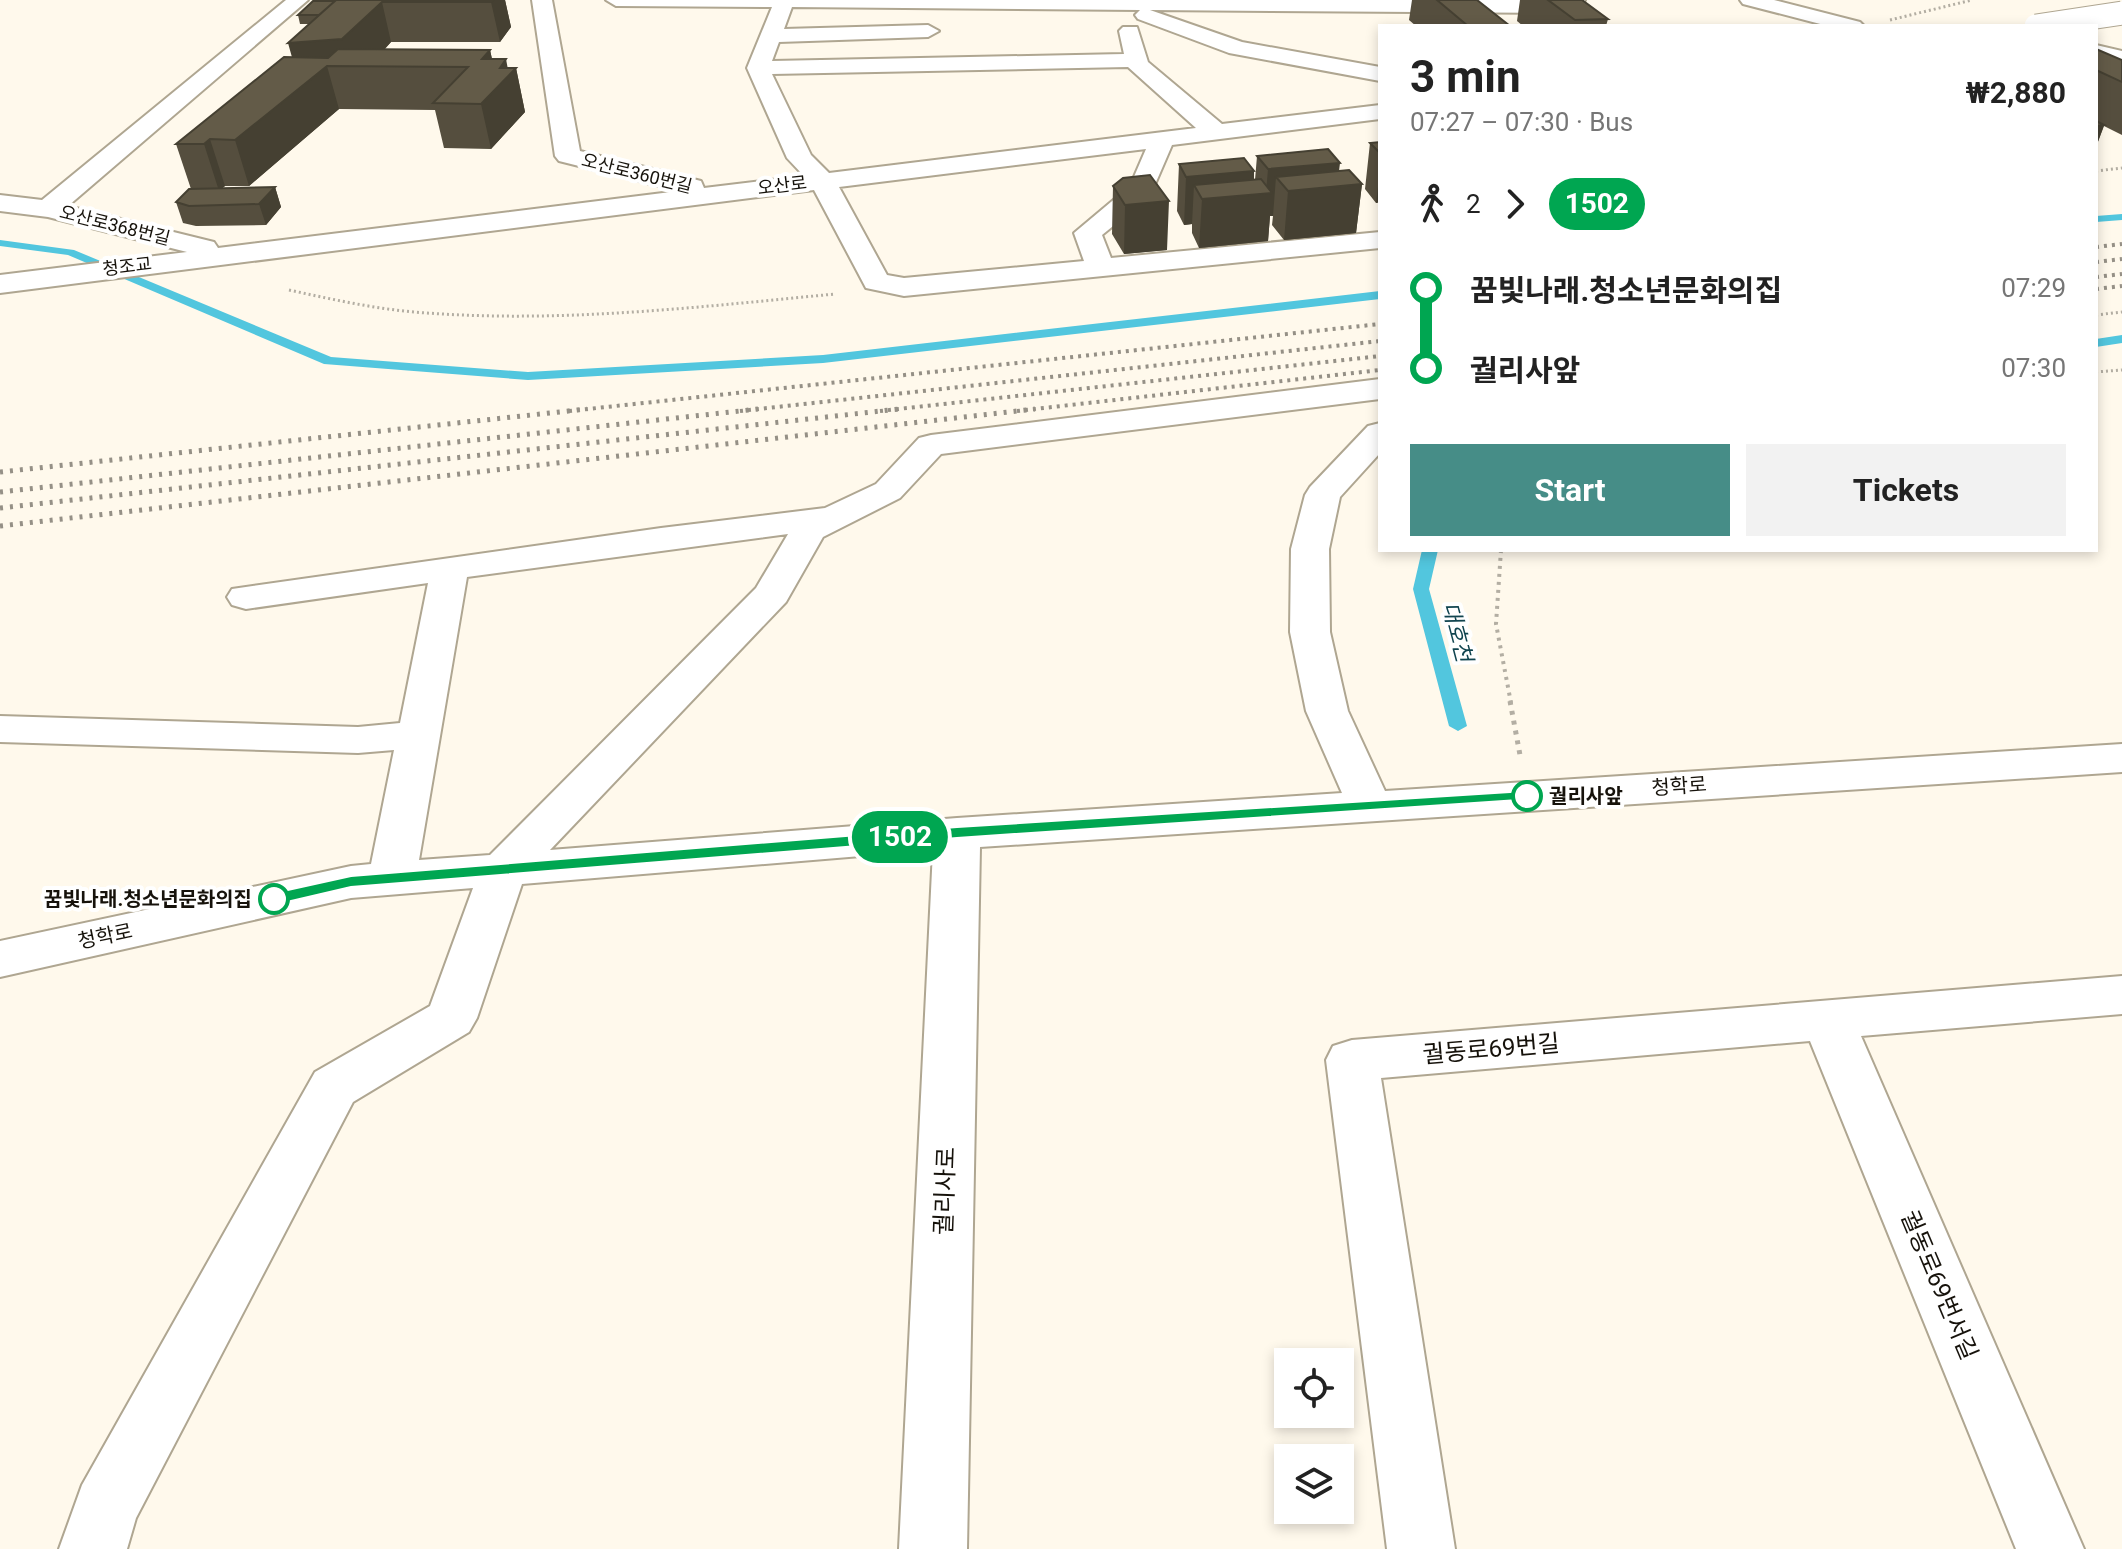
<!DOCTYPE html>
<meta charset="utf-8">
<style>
:root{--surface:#fff;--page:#f2f2f2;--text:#222;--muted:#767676;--accent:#468d87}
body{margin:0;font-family:Roboto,"Noto Sans KR",sans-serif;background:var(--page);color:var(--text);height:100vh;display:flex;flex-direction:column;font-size:30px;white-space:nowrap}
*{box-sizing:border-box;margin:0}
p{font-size:26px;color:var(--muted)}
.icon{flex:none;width:44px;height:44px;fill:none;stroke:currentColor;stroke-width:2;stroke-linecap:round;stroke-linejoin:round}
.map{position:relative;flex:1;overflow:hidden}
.drawer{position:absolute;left:1378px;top:24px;width:720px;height:528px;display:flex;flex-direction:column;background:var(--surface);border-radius:0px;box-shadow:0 4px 12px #0003}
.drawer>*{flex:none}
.badge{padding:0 16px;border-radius:26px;font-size:28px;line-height:52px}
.buttons{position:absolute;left:1274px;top:1348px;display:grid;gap:16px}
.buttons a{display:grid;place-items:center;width:80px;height:80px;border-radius:0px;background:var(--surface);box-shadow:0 4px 12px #0003;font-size:40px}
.map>.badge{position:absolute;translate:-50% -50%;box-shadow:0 0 0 4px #fff}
.legs{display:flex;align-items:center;gap:12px;height:88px;padding:0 32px;font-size:26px}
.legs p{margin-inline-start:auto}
.headline{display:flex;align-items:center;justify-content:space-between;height:136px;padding:0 32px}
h1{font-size:44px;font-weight:700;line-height:60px}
.button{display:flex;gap:16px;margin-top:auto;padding:16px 32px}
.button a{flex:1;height:92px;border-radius:0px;background:var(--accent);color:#fff;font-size:32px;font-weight:700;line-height:92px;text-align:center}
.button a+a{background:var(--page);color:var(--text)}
ul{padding:0 32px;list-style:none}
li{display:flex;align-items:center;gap:28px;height:80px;font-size:30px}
li i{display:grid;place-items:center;width:12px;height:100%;margin:0 10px;background:currentColor}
li i::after{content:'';width:20px;height:20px;margin:-10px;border:6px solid;border-radius:50%;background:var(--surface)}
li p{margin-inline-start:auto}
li:first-child i{background:linear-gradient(#0000 50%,currentColor 0)}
li:last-child i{background:linear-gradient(currentColor 50%,#0000 0)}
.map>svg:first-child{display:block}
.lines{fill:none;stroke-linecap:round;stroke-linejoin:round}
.stream{fill:#52c6de;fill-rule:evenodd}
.minor-casing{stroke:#afa691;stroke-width:4}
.path-far2{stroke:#b3aea3;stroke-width:3;stroke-dasharray:2 3;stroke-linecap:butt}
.path-far1{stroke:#b3aea3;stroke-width:4;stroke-dasharray:3 5;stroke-linecap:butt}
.path{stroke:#b3aea3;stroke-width:5;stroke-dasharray:4 6;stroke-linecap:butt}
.minor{fill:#fff;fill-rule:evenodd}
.rail-far1{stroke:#959086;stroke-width:4;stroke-dasharray:3 5;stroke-linecap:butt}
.rail{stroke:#959086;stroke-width:5;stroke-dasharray:3 7;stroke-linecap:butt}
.minor-bridge-casing{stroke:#afa691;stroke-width:25;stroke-linecap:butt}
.minor-bridge{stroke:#fff;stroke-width:23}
.wall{fill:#554e3e}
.shaded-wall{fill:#454032}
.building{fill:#635b48;stroke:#454032;stroke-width:2}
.line-1{fill:#00a651;stroke:#fff;stroke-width:2}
.stop-1-dot{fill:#fff;stroke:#00a651;stroke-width:4}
.labels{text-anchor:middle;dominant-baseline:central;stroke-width:8;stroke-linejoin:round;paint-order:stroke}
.far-street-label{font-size:18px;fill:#16120b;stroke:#fff}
.street-label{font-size:20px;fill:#16120b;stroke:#fff}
.stop-label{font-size:20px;font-weight:bold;fill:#16120b;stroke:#fff;text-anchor:start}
.water-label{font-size:22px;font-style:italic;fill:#10444f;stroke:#fff}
.near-street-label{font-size:24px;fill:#16120b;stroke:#fff}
</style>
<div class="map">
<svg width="2122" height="1549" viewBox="0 0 2122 1549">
<rect width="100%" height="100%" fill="#fff9ec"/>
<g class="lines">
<!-- stream -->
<path class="stream" d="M2122,214V220L2096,222V216Z
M0,240L74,250L331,357L528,372L823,355L1380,291V299L823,363L528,380L324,364L68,255L0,246Z
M2122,335V343L2096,347V339Z
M1422,550H1438L1429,589L1467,726L1458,731L1449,726L1413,589Z"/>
<defs>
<path id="minor" d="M286,0H308L68,206L214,242L218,248L679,191L559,161L555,156L532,0H552L580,151L701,181L704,188L804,176L787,158L747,68L772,7L616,6L606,0H1585L1582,4L1550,13L1150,10L1242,42L1380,67V81L1229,53L1138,19L1135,15L1140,10L792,7L784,29L928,25L939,31L928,37L779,42L772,61L1124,54L1119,31L1123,27H1137L1148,62L1222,124L1380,105V119L1172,145L1150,196L1102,235L1111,258L1380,232V248L904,296L866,288L814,190L0,293V275L187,252L48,217L0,211V195L42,200ZM1128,67L1196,128L829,173L811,155L772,74ZM1146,149L1130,186L1074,233L1084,261L904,278L887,275L839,187Z
M1740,0H1774L1860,22L1864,26H1828L1743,4Z
M2096,45L2122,51V65L2096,59Z
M1380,379V399L941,454L900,498L823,537L786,602L550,850L957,818L1342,793L1306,711L1290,632L1291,549L1305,495L1310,487L1368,426L1380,423V453L1340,497L1329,549L1330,632L1348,711L1385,791L2122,744V772L980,847L967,1549H899L933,850L522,884L477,1018L469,1032L353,1102L136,1518L127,1549H59L82,1485L315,1072L430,1006L473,888L351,898L0,977V941L351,866L371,864L394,750L358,753L0,742V716L358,727L400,723L428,583L246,609L232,605L227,597L232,589L661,528L825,508L876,484L919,438L931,435ZM788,534L756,588L490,855L419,860L467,577Z
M2122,976V1014L1861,1036L2084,1549H2016L1810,1041L1381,1078L1455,1549H1387L1326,1060L1333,1046L1352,1040Z"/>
</defs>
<!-- minor casing -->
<use href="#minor" class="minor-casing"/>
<!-- path-far2 -->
<path class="path-far2" d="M1890,20L1972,0
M2096,171L2122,168
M289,290C335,300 380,310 427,313C564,323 699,307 835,294
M2096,315L2122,312
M2096,372L2122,370"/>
<!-- path-far1 -->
<path class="path-far1" d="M1501,550L1496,624L1511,703"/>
<!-- path -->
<path class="path" d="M1510,701L1520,755"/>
<!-- minor -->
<use href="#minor" class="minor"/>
<!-- rail-far1 -->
<path class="rail-far1" d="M2096,247L2122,244
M2096,262L2122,259
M2096,277L2122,274
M2096,289L2122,286
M569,411L1380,324
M740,411L1380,341
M880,411L1380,356
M1017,411L1380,370"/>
<!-- rail -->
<path class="rail" d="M0,472L587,409
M0,492L758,409
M0,508L899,409
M0,526L1035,409"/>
<defs>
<path id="minor-bridge" d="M2036,26L2122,13"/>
</defs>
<!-- minor-bridge casing -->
<use href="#minor-bridge" class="minor-bridge-casing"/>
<!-- minor-bridge -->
<use href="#minor-bridge" class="minor-bridge"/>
</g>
<!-- wall -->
<path class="wall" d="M505,0L511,27L500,42H391L385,49L490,50L492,59L508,68H516L525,112L491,149L444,148L435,110L339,109L249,186H225L222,188L275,187L281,207L266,225L196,226L183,223L176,202L191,189L176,144L292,57L310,24H300L298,15L313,1Z
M1412,0H1477L1510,26H1416L1409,20Z
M1520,0H1582L1608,19L1606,26H1523L1517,21Z
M2096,49L2122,60V135L2104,126L2096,147Z
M1380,142V202L1376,203L1365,189L1370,143Z
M1257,156L1339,171L1362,184L1356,233L1284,240L1272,225L1273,216H1270L1268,241L1199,248L1192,233V224L1184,225L1177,211L1179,164L1254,171V180H1255Z
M1113,186L1167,250L1124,254L1112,234Z"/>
<!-- shaded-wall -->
<path class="shaded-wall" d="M493,0H505L511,27L500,42L491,2Z
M382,2L391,42L368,66H327L339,109L249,186L235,140L300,86L288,43Z
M490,50L498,87L500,68L506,59L509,75L516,68L525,112L491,149L481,104L482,59Z
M2104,125L2096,147V126Z
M210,139L225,186L219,191L204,144Z
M1340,163L1337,187L1362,184L1356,233L1284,240L1288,191L1276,177L1273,216H1270L1268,241L1199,248L1202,199L1194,185L1192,224L1184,225L1186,177L1254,171L1253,195L1266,193L1268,169Z
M1380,171V202L1376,203Z
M275,187L281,207L266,225L259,204Z
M1169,201L1167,250L1124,254L1125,205Z"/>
<!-- building -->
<path class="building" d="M336,0H493L491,2H382L342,39L288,43Z
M1437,0H1477L1510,26H1468Z
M1548,0H1582L1608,19L1575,20Z
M313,1H335L319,15H298Z
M338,49L490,50L482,59H506L500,68H516L481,104L433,103L468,67L327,66L235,140L210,139L204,144H176L284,57L328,58Z
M2096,49L2122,60V82L2096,70Z
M2096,121L2104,125L2096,126Z
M1380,142V153L1370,143Z
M1328,149L1340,163L1268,169L1257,156Z
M1244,158L1254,171L1186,177L1179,164Z
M1349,170L1362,184L1288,191L1276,177Z
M1150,175L1169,201L1125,205L1113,186L1123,178Z
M1261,179L1272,193L1202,199L1194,185Z
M275,187L259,204L189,206L176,202L189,189Z"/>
<!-- line-1 -->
<path class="line-1" d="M1527,791L1535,796L1533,799L957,838L351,887L274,905L266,899L274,893L351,876L957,827Z"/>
<!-- markers -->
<g class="stop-1-dot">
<circle cx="1527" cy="796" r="14"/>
<circle cx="274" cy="899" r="14"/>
</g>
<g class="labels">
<!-- far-street labels -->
<g class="far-street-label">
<text transform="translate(637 173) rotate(14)">오산로360번길</text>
<text transform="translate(782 185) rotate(-7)">오산로</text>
<text transform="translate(115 225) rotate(14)">오산로368번길</text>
<text transform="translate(127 266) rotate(-7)">청조교</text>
</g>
<!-- street labels -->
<g class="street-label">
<text transform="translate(1679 786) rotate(-4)">청학로</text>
<text transform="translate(105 936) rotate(-12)">청학로</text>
</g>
<!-- stop labels -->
<g class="stop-label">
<text x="1549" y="796">궐리사앞</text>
<text x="252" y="899" text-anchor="end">꿈빛나래.청소년문화의집</text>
</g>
<!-- water labels -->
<g class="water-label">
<text transform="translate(1457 632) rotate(75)">대호천</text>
</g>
<!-- near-street labels -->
<g class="near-street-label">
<text transform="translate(1491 1049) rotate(-5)">궐동로69번길</text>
<text transform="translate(945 1191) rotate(-88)">궐리사로</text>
<text transform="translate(1939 1285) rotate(67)">궐동로69번서길</text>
</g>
</g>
</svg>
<div class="buttons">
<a><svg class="icon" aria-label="locate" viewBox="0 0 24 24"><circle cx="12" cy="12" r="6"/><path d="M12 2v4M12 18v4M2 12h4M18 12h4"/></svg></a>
<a><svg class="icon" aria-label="layers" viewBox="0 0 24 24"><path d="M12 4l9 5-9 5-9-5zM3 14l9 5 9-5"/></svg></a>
</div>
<b class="badge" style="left:900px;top:837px;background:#00a651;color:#fff">1502</b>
<section class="drawer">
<div class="headline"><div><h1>3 min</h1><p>07:27 – 07:30 · Bus</p></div><b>₩2,880</b></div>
<div class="legs"><svg class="icon" aria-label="walk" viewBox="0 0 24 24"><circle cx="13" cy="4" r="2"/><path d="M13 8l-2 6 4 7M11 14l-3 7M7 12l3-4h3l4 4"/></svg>2<svg class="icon" aria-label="forward" viewBox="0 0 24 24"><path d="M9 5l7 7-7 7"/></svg><b class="badge" style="background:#00a651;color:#fff">1502</b></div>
<ul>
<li><i style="color:#00a651"></i><b>꿈빛나래.청소년문화의집</b><p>07:29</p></li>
<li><i style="color:#00a651"></i><b>궐리사앞</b><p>07:30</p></li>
</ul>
<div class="button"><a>Start</a><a>Tickets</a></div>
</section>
</div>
